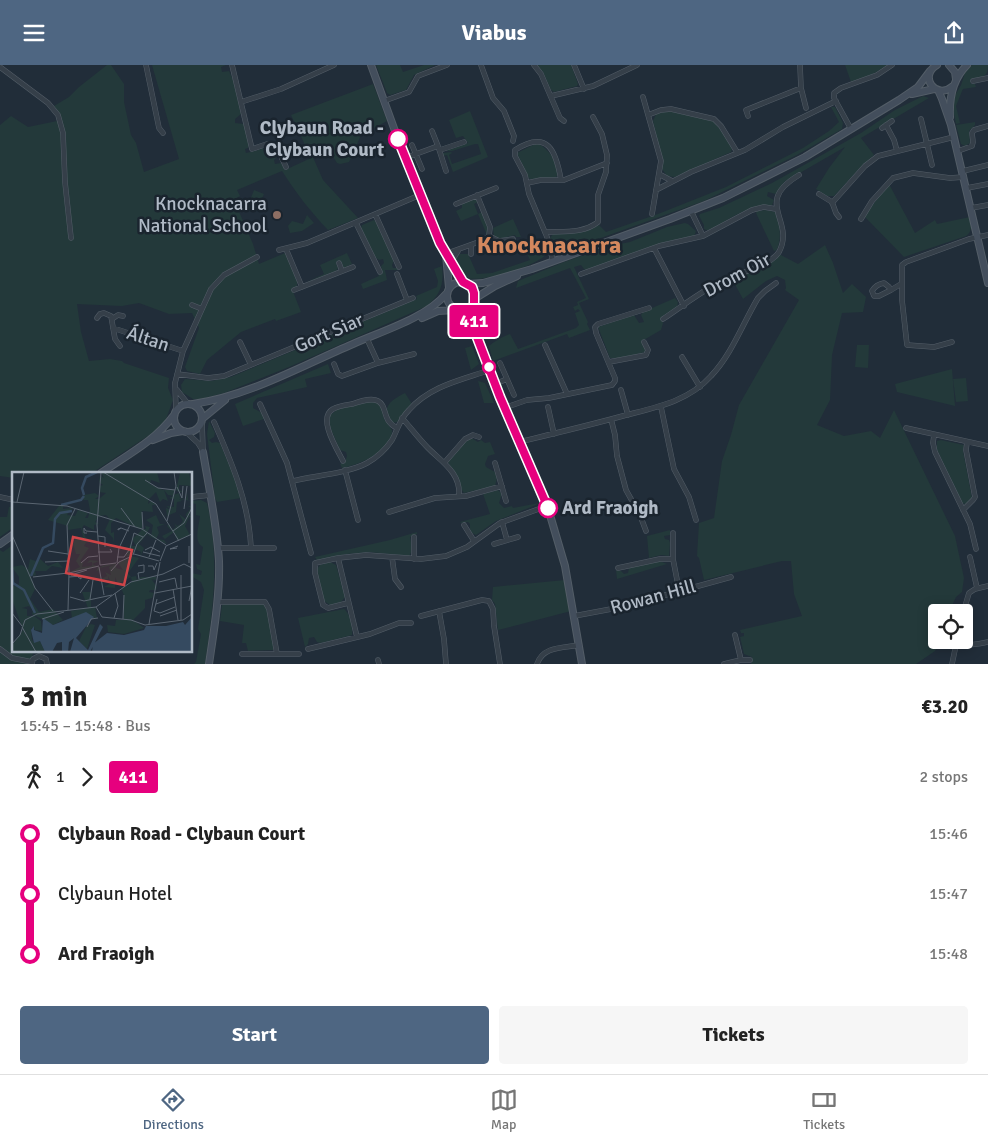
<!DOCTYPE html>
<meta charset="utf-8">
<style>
:root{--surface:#fff;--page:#f6f6f6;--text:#222;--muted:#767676;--line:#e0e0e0;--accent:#4e6682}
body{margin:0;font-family:Signika,sans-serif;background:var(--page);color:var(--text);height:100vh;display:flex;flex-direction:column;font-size:19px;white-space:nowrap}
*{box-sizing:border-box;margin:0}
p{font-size:16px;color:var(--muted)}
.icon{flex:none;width:28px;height:28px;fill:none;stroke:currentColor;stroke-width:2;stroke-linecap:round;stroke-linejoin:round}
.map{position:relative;height:599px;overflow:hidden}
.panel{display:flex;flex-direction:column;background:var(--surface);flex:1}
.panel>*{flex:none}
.badge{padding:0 10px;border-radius:4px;font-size:18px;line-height:32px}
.buttons{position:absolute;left:928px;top:539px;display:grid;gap:10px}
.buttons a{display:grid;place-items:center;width:45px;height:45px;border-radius:5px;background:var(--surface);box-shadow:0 2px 12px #0003;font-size:25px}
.map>.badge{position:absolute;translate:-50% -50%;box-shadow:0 0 0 2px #fff}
.legs{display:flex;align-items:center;gap:8px;height:55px;padding:0 20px;font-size:16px}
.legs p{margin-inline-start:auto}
.summary{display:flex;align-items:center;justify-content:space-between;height:85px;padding:0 20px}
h1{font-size:28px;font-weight:800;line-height:38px}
.primary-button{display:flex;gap:10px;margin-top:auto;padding:10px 20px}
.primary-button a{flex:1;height:58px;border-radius:5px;background:var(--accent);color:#fff;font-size:20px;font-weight:800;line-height:58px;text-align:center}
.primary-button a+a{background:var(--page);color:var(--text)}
ul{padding:0 20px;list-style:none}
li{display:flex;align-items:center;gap:18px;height:60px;font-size:19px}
li i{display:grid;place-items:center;width:8px;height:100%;margin:0 6px;background:currentColor}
li i::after{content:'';width:12px;height:12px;margin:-6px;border:4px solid;border-radius:50%;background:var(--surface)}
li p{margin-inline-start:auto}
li:first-child i{background:linear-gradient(#0000 50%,currentColor 0)}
li:last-child i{background:linear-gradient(currentColor 50%,#0000 0)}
header{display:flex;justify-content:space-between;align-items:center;height:65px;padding:0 20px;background:var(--accent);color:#fff;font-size:22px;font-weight:800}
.tabs{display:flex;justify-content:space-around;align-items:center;height:70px;border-top:1px solid var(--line);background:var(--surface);font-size:14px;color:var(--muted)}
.tabs a{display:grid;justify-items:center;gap:2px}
.tabs .selected{color:var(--accent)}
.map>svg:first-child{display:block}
.green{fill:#23393a}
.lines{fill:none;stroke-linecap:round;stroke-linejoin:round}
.street-casing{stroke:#535d67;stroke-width:5.5}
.secondary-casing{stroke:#535d67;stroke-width:8}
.street{stroke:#353f49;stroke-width:4.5}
.secondary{stroke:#434e5c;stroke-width:6}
.line-1-casing{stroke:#fff;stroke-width:11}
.line-1{stroke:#e6007e;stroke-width:8}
.stop-1-dot{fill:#fff;stroke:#e6007e;stroke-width:2.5}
.education-dot{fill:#8d6e63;stroke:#1a242e;stroke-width:2}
.labels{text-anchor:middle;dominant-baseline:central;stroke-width:5;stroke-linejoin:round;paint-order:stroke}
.stop-label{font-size:19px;font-weight:bold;fill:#b0bac6;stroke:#1a242e;text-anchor:end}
.poi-label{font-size:19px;fill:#b0bac6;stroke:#1a242e;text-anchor:end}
.street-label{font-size:19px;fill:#b0bac6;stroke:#1a242e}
.district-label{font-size:24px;font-weight:bold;fill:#d3885e;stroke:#1a242e}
.inset-river{fill:none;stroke:#354a60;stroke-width:2.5}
.inset-road{fill:none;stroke:#5a6571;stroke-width:1}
.view{fill:#ce4548;fill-opacity:0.15;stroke:#ce4548;stroke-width:2.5}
.inset-edge{fill:none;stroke:#b0bac6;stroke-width:2.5}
</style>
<header><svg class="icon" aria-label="menu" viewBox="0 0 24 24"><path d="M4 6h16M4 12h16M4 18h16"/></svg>Viabus<svg class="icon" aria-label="share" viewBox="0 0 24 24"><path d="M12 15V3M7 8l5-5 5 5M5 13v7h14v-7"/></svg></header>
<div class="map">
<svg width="988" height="599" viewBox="0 0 988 599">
<rect width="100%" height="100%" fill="#212d39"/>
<!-- green -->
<path class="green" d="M107,0H111L124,19V37L131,70L136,78L144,107L179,94L152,0H226L221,2L222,7L229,6L233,15L241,49L235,54V58L244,59L249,80L248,83L245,84L246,88L273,81L275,84L272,86L274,90L277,89L278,91L274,95L275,99L281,98L285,105L311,93L291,50L373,19L387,56L361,70L349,97L340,99L337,98L326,80L317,82L315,78L308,81L323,115L358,153L328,165C310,146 296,128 282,106L237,125L240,131L234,135L253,179L259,199L285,188L297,215V221L292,224L301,247L276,256L275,254L241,267L207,295L200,309L187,306L185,302L199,263L192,248L169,249L139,238L122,241L77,239L81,267L89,296L110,294L122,296L124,298L169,313L168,323L173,335L165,357L157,365L92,408H14V413L0,411V60L11,51L28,62L57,56L54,41L69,32L79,22Z
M376,0H400L403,7L424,0H435L414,10L406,25L390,30L387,28Z
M537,0H571L578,19L577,21L554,27L551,25L543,7Z
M845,0H888L871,10L851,17Z
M972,0H988C988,13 982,12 970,15L971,19H975L976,22L963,24L962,26L956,41L960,58L956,59L953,44L954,32L961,20L965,8Z
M923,31L929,33L861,73L874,90L860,103L834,131H827L816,124L829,103L845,82L784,117L776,129L768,127L767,131L774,135L772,140C748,140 729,154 709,166L704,164V160L699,151L700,149L719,143L772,118L861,68L895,45Z
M831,42H835L843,58L842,64L797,90L704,136L559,188L554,186L550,173L553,169L582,167L599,160L606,167L658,149L726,122L803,83L829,66L839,57Z
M470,46L488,92L453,107L447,90L443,91V88L451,87L452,88L449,90L452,99L481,89L478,79H475L452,86H446L468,78L463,71L456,73L449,55Z
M668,46L712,55L720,64L728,75L732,83L731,87L675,112L667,111L662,104L661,90L653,56L656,49Z
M975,57V60L969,66L970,78L965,81L961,79L956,60Z
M535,79H539C550,86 562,100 556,113L530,114L528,112L517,88Z
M889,119L915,168L935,155L937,159L970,152C971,159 973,166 966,171L904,192L864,151Z
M254,125L264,129L257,146L247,143Z
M474,133L478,137L474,139L478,149L482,147L488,164L487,170L478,149L461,156L456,146L462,143V139Z
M766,145L775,147C780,160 782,171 777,185L774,186L756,148L757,146Z
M307,150L314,158L302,166L290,168L288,161L292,156L303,159Z
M513,154L521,172H516L515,170L498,174L494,172L493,163Z
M374,155L376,157L394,195L392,200L393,203H397L399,205H385L387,215L363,224L361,219L379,211L378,208L382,206L381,201L384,198L383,194L379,195L375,192L361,163L362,160Z
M685,158L688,159L696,166L694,172L658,179L586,205L584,204L581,200L574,202L589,234L579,238L588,257L587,259L590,265L569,273L567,269L493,296L489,281C492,278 505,270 510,269L518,284L576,263L579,260L575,248L580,246L578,244L575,246L573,242L578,240L577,237L586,233L570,203L516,223L518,216L564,197L610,181L630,177L667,162Z
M544,176L547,188C541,200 477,220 464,212C460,208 457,200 455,195L459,189H468L477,209L492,208L530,195L525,184Z
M825,180L833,198L843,228L852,219L866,232L863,247L842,248L832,290L830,335L817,360L844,371L871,366L880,373L894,345L955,471L964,513L962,527L956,532L949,547L936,548V575H942L935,586L916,599H751L752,592L744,589L740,572L744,571V568H741L740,565L802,551L794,529L791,496H782L704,515L699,493L697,491L699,458L714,453L722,396L731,370L739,340L799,235L785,225L786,223L785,215L777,211L766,216L743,234L732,214L767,200L779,189L798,199Z
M347,188L352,199L344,203L340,196L336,198L338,203L336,206L305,218L324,209L320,200Z
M442,201C444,219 441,229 427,241L289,302L224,328L201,334H193L182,327L181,320L185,314L211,316L231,312L417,234L416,231L437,222L438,216L434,204Z
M675,233L678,237L677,242L661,253L663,258L661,265L642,276L646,284L645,287L622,293H610L598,262L634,250L639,258L644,257L641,250L643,247Z
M857,280H869L868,303L855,302Z
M472,281L479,299L471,305L465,283Z
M328,299L331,308L305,314L307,322L257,333L253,338V343L262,348L264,354L243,361L235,339Z
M952,304L955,341L897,327L895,319Z
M966,313L968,336L956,337L953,314Z
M478,316L485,318L494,338H484Z
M405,328L412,339L397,357L393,358C379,343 391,335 405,328Z
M372,336L378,338L383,346L384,354L392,365C393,386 358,400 342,403L340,399L345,397L347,391L346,387L340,385L330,362L329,351L338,344Z
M209,356L215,368L214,372L209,375L212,378L216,377L220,378L231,404L241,433L217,437L215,433L207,369Z
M468,374H473L478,377L481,375L485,378L490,377L495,389L488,391L485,399L486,402L495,407L497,413L495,421L464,428C461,425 452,403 448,397L456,385Z
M941,375L964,380L963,386L972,433L966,439L962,438L937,385V376Z
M498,425L502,429L499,438L504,443L512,441L513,443L539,438L536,440L496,456L476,470L472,468L470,465V459L468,457L461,458L460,457L490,449L483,429Z
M191,436L201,435L207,438C220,492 213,545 205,599H194L196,597L201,569L198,564L204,525L201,517L191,511V508L201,510L202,506L197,504L196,499L200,500L203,482C193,477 199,461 200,451L196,450V439L191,438Z
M14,438V462L0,472V452H7L9,442L13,441Z
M670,465V470L664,471L665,474L669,475L670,478L669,491L661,490L649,493L647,471Z
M417,467V469L410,472C411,478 414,485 409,491L370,487L347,489L317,495L315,492L390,475Z
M14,479V585H33L32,599H0V485L3,487Z
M659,496L667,499L617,514L616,505L621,506L624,509L628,508L629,503Z
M330,497L336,500L345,532L341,537L330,540L324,536L317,504L320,500Z
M565,515L571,546L498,565L495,539L492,535L493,522Z
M224,539H264L266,542L274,580L273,585L248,586L246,578H242L244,560L220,556L222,540Z
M344,544C350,548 353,563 352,570L321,578L317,577L314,572L309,573L308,579L305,582L298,553Z"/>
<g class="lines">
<defs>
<path id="street" d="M146,0L159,63L163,68
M232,0L252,84L267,79L276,80L286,102
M481,0L493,33L504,46L514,71L513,76
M534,0L541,9L560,53L564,56
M574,0L584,24
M800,0L801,23L806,43
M0,2L48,38L58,50L63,68L65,117L71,173
M973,16L988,13
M551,31L593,21L637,0
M643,32L661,96L652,149
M384,36L409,27L418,11L447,0
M241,37L281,24L334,0
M648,50L661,45L671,44L714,54L721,61L737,87
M748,51L746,45L801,23
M921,54L932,100
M886,60L894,75L897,86
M882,63L892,56
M851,64L834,33V28L841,23L877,10L892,0
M432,66L438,81
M412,80L422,104
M440,85L464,77
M958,86L972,81L973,77L972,68L974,65L988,61
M405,93L438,81L446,106
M963,106L988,100
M659,109L672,116
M527,118L541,115H564L607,98
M967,123L988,119
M656,125L691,107L745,85L783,62L836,36
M819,129L832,137L836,148L839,152
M832,138L865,101L878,91L954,72
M456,139L496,123
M971,143L988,140
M691,146L703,171
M375,149L399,202
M861,154L872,136L893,113L913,108L950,113L964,112
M356,158L380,207
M545,167C563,166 583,169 598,157V130L606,107L607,90L602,69L593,52
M489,171L499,176L513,174
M471,180V189
M654,183L684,241
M286,184L302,222
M279,185L307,178L420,130
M481,186V176
M445,189L484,175L489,171L490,162L477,130
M553,196L547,172L529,129L525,110L515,91V85C548,64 556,86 561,115
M451,197L458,186
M339,198L342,206
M397,209L407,235
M581,209L659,181L703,171L752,145L764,142L776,144
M294,225L353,202
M891,225L879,231H874L872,226C875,221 878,219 884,218L889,222L891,225L901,219
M192,240L202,244
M97,253L100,249L104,248L111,251L115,274L120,281
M112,254L118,250L123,251
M663,254C681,242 699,228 718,218C730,211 744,208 757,202C765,198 774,195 779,187C796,155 752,138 799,110
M113,263L183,286
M368,276L378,298
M240,277L251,300
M952,277L934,282L907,280L902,235V200L906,197L969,174L988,170
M545,280L567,329
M682,292L700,322
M609,297L646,290L648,285L644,277
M500,298L514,330
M334,299L338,309L342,311L378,298L414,289
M177,309L208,313L224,311L413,233
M495,319L507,314
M177,325L188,339
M621,325L628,350
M260,339L287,398L311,488
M548,342L554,369
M661,342L674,404L689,432L696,455
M504,343L527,335L549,333L612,320L615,316V313L596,268L595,262L598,259L649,243
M176,346L175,318L183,286L211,224L224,210L257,192
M402,353C411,363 419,374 428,383C442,397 461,408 459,431
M611,354L615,370L617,391L626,425L640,450L646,466
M202,357L203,387
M214,357C232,398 249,438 251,483
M906,363L988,381
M185,366L198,378L203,386
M934,370L933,378L935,387L970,459L976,484
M519,377C552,369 586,361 619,352C652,343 687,338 711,311C732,289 743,258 758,233L765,226L776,218
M343,396C337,384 317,353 333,344C338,341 346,340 352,339C359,337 371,332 378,336C388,341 381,355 397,363
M445,397L465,374L473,370L479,372
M495,398L506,436
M345,405L358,455
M293,416C313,411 349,408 367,398C376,393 386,384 392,375C398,364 399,355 409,345C430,321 461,315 490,305
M0,432L14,435
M191,432L210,430
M963,445L973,435L975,432L966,385L967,377
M389,447L435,433L466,431L502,421
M502,457L507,475
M464,460L474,476
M673,468V494L679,525
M414,472V494
M494,479L518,472
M218,483H274
M392,492L395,514L401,522
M970,492L977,523
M338,493L357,572
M618,503L660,494H673
M217,537H265L269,544L277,589
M348,538L328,543L323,540L315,508V498L338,493L366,490L421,494L446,491L467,482L500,458L547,441
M439,546L444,574L446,599
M963,548L969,528L975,524L988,521
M421,551L482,535L489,536L493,544L494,561L500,599
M574,551L622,542L731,512
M735,570L741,595
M956,580C964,581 980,579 988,577
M0,584L12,593L32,597
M308,584L370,569L399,558H411
M242,589H299
M378,595L379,599
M32,599L33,594L39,591L46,594L47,599
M537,599C543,581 563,583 579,580
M724,599L741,595H750
M952,599L957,575"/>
<path id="secondary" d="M371,0L407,99L435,167L445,189L463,217
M937,0C918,11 936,36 953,21
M949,0L955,7L956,14
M938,25L942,34L951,60L988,218
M912,29L934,24
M950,52C949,32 953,14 967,0
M446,190L449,223
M447 231a14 14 0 1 1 28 0a14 14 0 1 1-28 0Z
M468,219L483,218L532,204L670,154L723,133L805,92L899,35L918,22L930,6
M474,234L495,221L517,211
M473,238L474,253L477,268
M459,245L477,272L499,332L550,450L565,501L582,599
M422,253L438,246L456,245
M193,339C249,331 301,301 353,279C382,266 426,253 446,229
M174 353a14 14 0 1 1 28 0a14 14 0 1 1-28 0Z
M202,354L225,335
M153,375L171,368L183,366
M203,387C209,423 217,460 219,496C220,530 214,565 209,599
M101,408C127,390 155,376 174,350
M0,479L14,469"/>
</defs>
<!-- street casing -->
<use href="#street" class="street-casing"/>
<!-- secondary casing -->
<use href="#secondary" class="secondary-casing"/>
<!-- street -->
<use href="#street" class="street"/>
<!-- secondary -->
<use href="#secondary" class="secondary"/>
</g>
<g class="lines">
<defs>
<path id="line-1" d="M398,74L440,178L463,217L472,222L474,228V253L477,272L500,332L548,443"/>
</defs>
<!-- line-1 casing -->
<use href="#line-1" class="line-1-casing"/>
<!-- line-1 -->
<use href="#line-1" class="line-1"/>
</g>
<!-- markers -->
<g class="stop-1-dot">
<circle cx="398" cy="74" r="9"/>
<circle cx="489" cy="302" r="6"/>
<circle cx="548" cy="443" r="9"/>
</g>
<circle class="education-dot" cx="277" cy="150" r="5"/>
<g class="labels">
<!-- stop labels -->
<g class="stop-label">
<text x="384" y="63">Clybaun Road -<tspan x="384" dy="22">Clybaun Court</tspan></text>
<text x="562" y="443" text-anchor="start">Ard Fraoigh</text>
</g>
<!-- poi labels -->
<g class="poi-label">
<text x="267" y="139">Knocknacarra<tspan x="267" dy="22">National School</tspan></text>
</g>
<!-- street labels -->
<g class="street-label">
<text transform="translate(737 210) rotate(-28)">Drom Oir</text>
<text transform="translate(329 268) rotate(-23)">Gort Siar</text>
<text transform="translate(148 274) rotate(18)">Áltan</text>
<text transform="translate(653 532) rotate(-15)">Rowan Hill</text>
</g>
<!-- district labels -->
<g class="district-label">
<text x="549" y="180">Knocknacarra</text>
</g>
</g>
<!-- overview -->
<g transform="translate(12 407)">
<rect width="180" height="180" fill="#212d39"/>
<path d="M89,0H145L148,11L139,8L138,12L151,18H163L162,23L167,21L168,26L174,28L175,21L176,28L180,29L167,27L170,29L165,30L164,40L155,44L154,36L160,38L154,34L162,35V27L157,26L162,24L156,23L152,18L156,29L151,27L148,30L144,20L137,27L136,32L139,29L144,33H140L141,40L130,39V57H134L133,54L138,55L135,61L139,64L141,53L134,48L144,43L148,52H153L145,55L147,61L144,67L152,68L155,72L165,68L162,60L153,67L150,64L160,59L155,54L157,52L160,58L164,55L162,51L165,54L169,52L171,49L167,42L175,48L174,42L179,36L176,34H180L177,43L180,45H177L173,54L178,63L155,72L139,65L135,62L127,72L132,76L128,85L129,80L123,77L119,84L127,86L116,101L119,105L124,104L125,108L129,105H144V108L139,107L145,110L140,108L145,115L144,118H138L137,120L142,121L140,126L133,128V136L121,148L132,156L112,162L96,160L95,153L103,154L104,148H112V123L109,116L120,110L119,105L106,112L103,105V116L92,115L99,111L96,104V107L86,108L95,104L93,100L99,103L97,95L104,92L88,96L90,94L104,91V96L111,98L106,91L118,85L114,84L119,70V74H124L120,67L130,58L104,46L99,51V61L102,60V71L101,66L93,58L98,47L94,43L87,44L83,50L87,52L82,53V58L72,53L70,56L75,69L72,74L77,76L68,89L71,91L70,95L80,94V90L75,91L78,88L87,89L80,92L87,95L88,98L84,99L86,95L58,100L68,95L64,89L68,82H64L61,72L64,65H71L69,56L56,58V54L36,48L47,34H51V37L60,36L55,43L63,44L66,38L76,41L73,46H76L78,38L76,28H71L72,23L83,21L87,24L83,27H87L94,21L87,20V14L91,13L87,10L88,3L92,6ZM168,1H177L180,14L167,13V18L171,20H167L164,18ZM18,87L26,90L28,87L36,94L46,90L51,96L40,94L34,99H23L24,103L32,102L19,104L23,117L18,127L27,140L41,137L51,148L41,153L20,142L21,138L17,134L10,136L15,137V144H22L29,149L30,159L23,158L22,155L19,157L20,168L22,170L28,169L33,180H0V174L11,158L0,127V115L7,112V105L0,95L10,93L16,97ZM70,120H79V135H83L85,146H80L75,141L60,146L59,139L76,136ZM79,152L83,153L75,177L67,169L74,155Z" fill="#23393a"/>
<path d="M74,140L82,145L64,166L76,178L88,152L91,155L78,180H58L62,166L57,170L56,180H50V170L45,171L40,180H33L28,169L22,171L19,158L22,154V158L30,161L31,146L41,153ZM180,145V180H80L81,172L95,161L112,163L132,158L134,154H154L171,150L173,153Z" fill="#354a60"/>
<path class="inset-river" d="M72,23L70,16L74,5L85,0M49,33L69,28L72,24M0,96L1,111L12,118L23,141M19,104L31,76L41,71L43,47L48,41L60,39"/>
<path class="inset-road" d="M91,0L144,32L167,69M133,8L146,16L163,18M165,15L170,26L171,14M0,30L55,34L130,57L154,73M5,30L12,0M109,36L123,55M172,37L175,14M130,40L131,57M155,49L164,14L162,0M109,56L106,58V57L109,56L117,59M161,59L172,51L180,36M75,61H72V56L74,59L85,60M0,63L23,116L41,139M86,64L93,65V75M165,76L158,77L166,74M118,77L122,61L131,65M133,78L139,75L148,80M36,79L56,82M86,80H100L98,77M131,80L148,84M122,82L147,89M121,83L125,72L135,61M105,85H112L117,78M137,85L144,68M148,89L154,74L180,62M33,90L56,89M69,91L76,85L86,84M105,91L107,76L118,53M177,91V74M88,93L85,53L89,0M88,93L104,91M126,94L132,93V100L126,101L127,107M136,94H141L142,98L145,91M87,95L92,123M99,99L107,90L120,84M57,100L55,53L63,37M57,101L87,94M59,103L75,98M21,105L56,101M57,105L69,104V107L66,105M147,110L163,106L165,116M161,117L166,148M68,121L77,108M143,121L180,114M58,125L72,129L100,123M78,127L81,108M145,127L142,139L148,141M177,129L180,114M144,132L163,125M84,135L90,145L119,148L133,153L171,148L180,142M56,138L57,101M0,141L10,154M148,141L163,135M148,144L165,138M102,146L106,134L103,121M30,147L52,140M111,147L112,123M169,148V103M137,152L148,90M10,155L24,180M75,155L79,147L86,146M0,172L8,163L13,148L25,142L84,135L119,110L151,102L172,92L180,96"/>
<path class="view" d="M61,65L120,78L112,113L54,101Z"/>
<rect width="180" height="180" class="inset-edge"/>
</g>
</svg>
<div class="buttons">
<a><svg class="icon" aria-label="locate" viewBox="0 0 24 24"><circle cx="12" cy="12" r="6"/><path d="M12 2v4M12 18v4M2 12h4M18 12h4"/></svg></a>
</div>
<b class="badge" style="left:474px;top:256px;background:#e6007e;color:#fff">411</b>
</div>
<section class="panel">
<div class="summary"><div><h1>3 min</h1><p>15:45 – 15:48 · Bus</p></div><b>€3.20</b></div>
<div class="legs"><svg class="icon" aria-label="walk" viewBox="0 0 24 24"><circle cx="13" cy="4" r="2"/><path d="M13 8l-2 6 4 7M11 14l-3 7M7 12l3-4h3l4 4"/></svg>1<svg class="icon" aria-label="forward" viewBox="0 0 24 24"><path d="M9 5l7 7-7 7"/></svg><b class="badge" style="background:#e6007e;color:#fff">411</b><p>2 stops</p></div>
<ul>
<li><i style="color:#e6007e"></i><b>Clybaun Road - Clybaun Court</b><p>15:46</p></li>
<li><i style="color:#e6007e"></i><span>Clybaun Hotel</span><p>15:47</p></li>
<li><i style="color:#e6007e"></i><b>Ard Fraoigh</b><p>15:48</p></li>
</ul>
<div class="primary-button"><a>Start</a><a>Tickets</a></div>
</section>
<nav class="tabs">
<a class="selected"><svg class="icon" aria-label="directions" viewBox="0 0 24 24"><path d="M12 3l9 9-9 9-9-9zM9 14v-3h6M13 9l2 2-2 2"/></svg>Directions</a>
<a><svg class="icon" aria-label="map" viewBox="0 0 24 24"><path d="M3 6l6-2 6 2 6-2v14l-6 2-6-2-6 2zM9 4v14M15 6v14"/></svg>Map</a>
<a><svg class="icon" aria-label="tickets" viewBox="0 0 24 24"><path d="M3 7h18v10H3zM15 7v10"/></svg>Tickets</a>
</nav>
